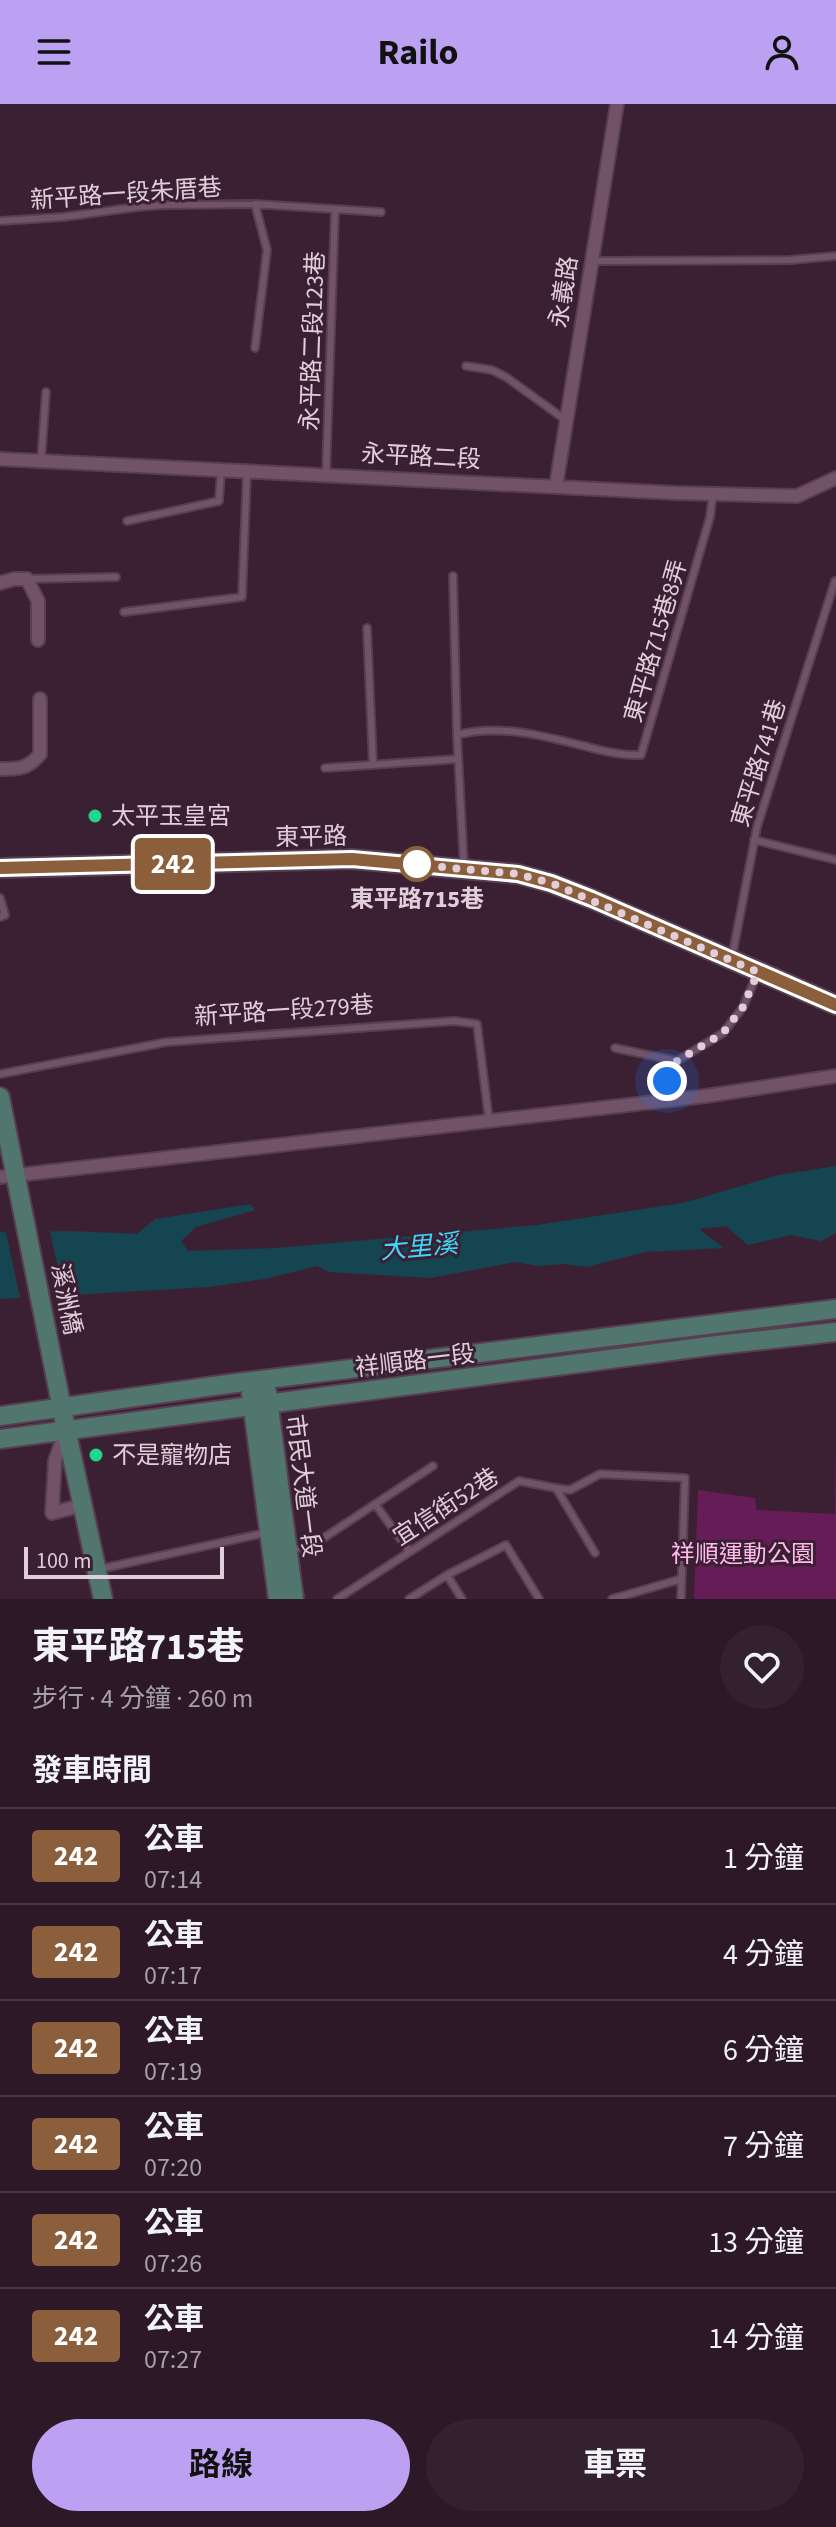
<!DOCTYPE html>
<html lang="zh-TW">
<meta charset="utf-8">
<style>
:root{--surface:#2c1827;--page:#34212f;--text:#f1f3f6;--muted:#a6a0a7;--line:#483744;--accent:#bca0f2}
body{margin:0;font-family:"Source Sans 3","Noto Sans TC",sans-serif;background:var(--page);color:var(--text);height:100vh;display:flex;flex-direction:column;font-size:30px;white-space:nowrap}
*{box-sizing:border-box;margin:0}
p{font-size:26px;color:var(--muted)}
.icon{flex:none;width:44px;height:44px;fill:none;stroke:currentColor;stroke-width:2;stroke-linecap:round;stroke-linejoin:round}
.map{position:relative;height:1495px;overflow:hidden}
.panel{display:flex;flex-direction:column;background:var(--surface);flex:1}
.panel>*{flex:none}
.badge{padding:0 16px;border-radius:6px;font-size:28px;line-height:52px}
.scale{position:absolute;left:24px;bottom:20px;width:200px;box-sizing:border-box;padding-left:8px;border:4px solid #e1cedb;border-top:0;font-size:22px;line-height:28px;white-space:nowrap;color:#e1cedb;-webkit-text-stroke:6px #3b2034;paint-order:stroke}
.you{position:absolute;width:40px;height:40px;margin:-20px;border:6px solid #fff;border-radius:50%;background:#1a73e8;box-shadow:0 0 0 12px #1a73e833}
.map>.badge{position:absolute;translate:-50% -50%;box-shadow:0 0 0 4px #fff}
h2{padding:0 32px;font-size:30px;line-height:72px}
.round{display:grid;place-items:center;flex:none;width:84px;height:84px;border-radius:42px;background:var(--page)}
.overview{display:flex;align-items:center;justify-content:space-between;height:136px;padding:0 32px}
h1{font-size:38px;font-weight:700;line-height:60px}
.primary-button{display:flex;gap:16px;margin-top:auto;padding:16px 32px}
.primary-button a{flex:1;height:92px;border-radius:48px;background:var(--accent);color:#111;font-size:32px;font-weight:700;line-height:92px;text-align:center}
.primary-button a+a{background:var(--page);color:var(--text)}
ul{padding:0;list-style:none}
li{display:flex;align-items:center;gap:24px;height:96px;padding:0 32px;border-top:2px solid var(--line)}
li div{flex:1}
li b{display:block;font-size:30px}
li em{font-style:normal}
li .badge{min-width:88px;font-weight:700;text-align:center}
header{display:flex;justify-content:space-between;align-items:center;height:104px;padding:0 32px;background:var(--accent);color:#111;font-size:36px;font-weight:700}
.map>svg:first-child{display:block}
.green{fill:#661d57}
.water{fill:#154551}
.pier{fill:#3b2034}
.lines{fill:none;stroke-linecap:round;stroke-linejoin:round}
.lane-casing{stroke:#573f51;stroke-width:10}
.street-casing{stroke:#573f51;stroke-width:16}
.secondary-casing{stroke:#573f51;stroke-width:22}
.lane{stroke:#725269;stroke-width:6}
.street{stroke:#725269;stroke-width:12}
.secondary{stroke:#51766e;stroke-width:18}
.line-casing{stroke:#fff;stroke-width:18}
.line{stroke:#8b5e3c;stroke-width:12}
.walk{stroke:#e1cedb;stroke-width:8;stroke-dasharray:0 14.4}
.poi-dot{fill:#1fd887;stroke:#3b2034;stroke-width:3}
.stop-dot{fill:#fff;stroke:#8b5e3c;stroke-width:4}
.labels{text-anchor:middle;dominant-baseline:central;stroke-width:6;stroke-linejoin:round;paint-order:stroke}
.street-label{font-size:24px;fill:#e1cedb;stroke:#3b2034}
.poi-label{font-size:24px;fill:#e1cedb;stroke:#3b2034;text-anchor:start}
.stop-label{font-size:24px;font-weight:bold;fill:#e1cedb;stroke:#3b2034}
.park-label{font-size:24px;fill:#fdbaea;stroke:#3b2034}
.water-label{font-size:26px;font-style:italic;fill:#3cd7fa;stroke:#3b2034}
</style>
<header><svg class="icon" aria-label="menu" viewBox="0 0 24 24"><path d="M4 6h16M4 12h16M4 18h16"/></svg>Railo<svg class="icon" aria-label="person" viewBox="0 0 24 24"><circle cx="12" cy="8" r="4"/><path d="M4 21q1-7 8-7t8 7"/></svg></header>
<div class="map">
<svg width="836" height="1495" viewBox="0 0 836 1495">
<rect width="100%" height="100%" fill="#3b2034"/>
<!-- green -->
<path class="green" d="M836,1348V1495H694L698,1386L755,1394L756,1406L835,1410Z"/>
<!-- water -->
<path class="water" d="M836,1062V1129L821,1137L790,1131L748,1141L726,1122L699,1125L724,1144L645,1148L587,1163L564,1160L539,1162L515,1158L431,1174L329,1168L317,1162L265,1175L209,1183L0,1195V1128L71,1127L137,1130L155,1115L251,1100L255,1106L196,1123L181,1137L188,1147L276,1144L537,1121L683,1099L778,1071Z"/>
<!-- pier -->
<path class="pier" d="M49,1123L65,1195L21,1198L5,1124Z"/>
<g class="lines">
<defs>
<path id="lane" d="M0,117L63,113L137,103L163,101L255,100L381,108
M592,157L790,156L836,152
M255,244L267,146L255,100
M466,262L492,266L506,273L567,317
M41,357L46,288
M326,370L335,106
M127,417L219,397L221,366
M453,472L457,631L464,764
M27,475L116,473
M124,508L242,493L247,367
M367,524L373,660
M457,631C496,620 541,631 580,641C601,646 620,652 641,651L710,413L713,389
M325,664L458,655
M754,736L836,756
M0,794L5,811L0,813
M732,853L757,723L835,477
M615,944L677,957
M0,970L167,938L454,917L477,920L489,1016
M658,996L677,957L723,929L743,903L758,868
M556,1384L570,1386L600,1370L685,1374L681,1495
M375,1400L410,1448
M292,1446L316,1439L433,1362
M100,1465L265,1429
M447,1471L462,1495
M337,1495L519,1377L556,1384L595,1449
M409,1495L447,1471L506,1441L539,1495
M612,1495L681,1475"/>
<path id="street" d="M0,355L676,389L797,392L836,374
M556,382L617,0
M0,479L14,475H27L38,497V536
M0,665C19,665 28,665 40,650V595
M0,1073L706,992L836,972
M65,1328L55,1357L52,1409L83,1401"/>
<path id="secondary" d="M0,764L352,755L518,770L551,779L592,795L836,901
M0,993L66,1325L103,1495
M267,1288L294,1495
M251,1289L278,1495
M0,1312L228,1280L836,1205
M0,1335L717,1241L836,1228"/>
</defs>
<!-- lane casing -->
<use href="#lane" class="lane-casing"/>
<!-- street casing -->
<use href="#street" class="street-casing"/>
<!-- secondary casing -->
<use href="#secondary" class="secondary-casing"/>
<!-- lane -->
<use href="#lane" class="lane"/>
<!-- street -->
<use href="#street" class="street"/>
<!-- secondary -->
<use href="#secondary" class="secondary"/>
</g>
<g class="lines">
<defs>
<path id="line" d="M0,764L352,755L518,770L551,779L592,795L836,901"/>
</defs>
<!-- line casing -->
<use href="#line" class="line-casing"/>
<!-- line -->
<use href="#line" class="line"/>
<!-- walk -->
<path class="walk" d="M417,760H408L518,770L551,779L758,868L743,903L723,929L677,957L667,977"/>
</g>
<!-- markers -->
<g class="poi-dot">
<circle cx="95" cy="712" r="8"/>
<circle cx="96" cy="1351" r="8"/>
</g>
<circle class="stop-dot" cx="417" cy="760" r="16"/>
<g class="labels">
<!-- street labels -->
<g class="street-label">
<text transform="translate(126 90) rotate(-4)">新平路一段朱厝巷</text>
<text transform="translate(564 188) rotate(-81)">永義路</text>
<text transform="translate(313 237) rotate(-88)">永平路二段123巷</text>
<text transform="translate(421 353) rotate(3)">永平路二段</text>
<text transform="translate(656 537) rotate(-74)">東平路715巷8弄</text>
<text transform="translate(759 659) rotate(-73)">東平路741巷</text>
<text transform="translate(311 733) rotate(-1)">東平路</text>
<text transform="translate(284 907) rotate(-4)">新平路一段279巷</text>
<text transform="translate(66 1195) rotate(79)">溪洲橋</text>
<text transform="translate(415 1257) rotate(-7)">祥順路一段</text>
<text transform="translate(303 1382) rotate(83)">市民大道一段</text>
<text transform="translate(446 1403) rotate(-33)">宜信街52巷</text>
</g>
<!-- poi labels -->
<g class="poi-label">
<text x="111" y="712">太平玉皇宮</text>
<text x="112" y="1351">不是寵物店</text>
</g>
<!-- stop labels -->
<g class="stop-label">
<text x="417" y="795">東平路715巷</text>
</g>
<!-- park labels -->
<g class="park-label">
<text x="743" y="1450">祥順運動公園</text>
</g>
<!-- water labels -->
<g class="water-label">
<text transform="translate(419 1143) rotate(-5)">大里溪</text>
</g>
</g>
</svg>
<div class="scale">100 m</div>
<div class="you" style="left:667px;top:977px"></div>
<b class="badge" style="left:173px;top:760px;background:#8b5e3c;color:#fff">242</b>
</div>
<section class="panel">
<div class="overview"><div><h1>東平路715巷</h1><p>步行 · 4 分鐘 · 260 m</p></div><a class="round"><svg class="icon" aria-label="heart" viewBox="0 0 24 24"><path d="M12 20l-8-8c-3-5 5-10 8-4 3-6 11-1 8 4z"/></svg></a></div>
<h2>發車時間</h2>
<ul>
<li><span class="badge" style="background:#8b5e3c;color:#fff">242</span><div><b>公車</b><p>07:14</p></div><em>1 分鐘</em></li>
<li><span class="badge" style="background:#8b5e3c;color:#fff">242</span><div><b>公車</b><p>07:17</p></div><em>4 分鐘</em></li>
<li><span class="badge" style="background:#8b5e3c;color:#fff">242</span><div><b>公車</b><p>07:19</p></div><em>6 分鐘</em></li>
<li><span class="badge" style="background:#8b5e3c;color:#fff">242</span><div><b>公車</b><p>07:20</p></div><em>7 分鐘</em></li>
<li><span class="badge" style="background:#8b5e3c;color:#fff">242</span><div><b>公車</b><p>07:26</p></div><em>13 分鐘</em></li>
<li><span class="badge" style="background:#8b5e3c;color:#fff">242</span><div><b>公車</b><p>07:27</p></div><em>14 分鐘</em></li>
</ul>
<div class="primary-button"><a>路線</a><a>車票</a></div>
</section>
